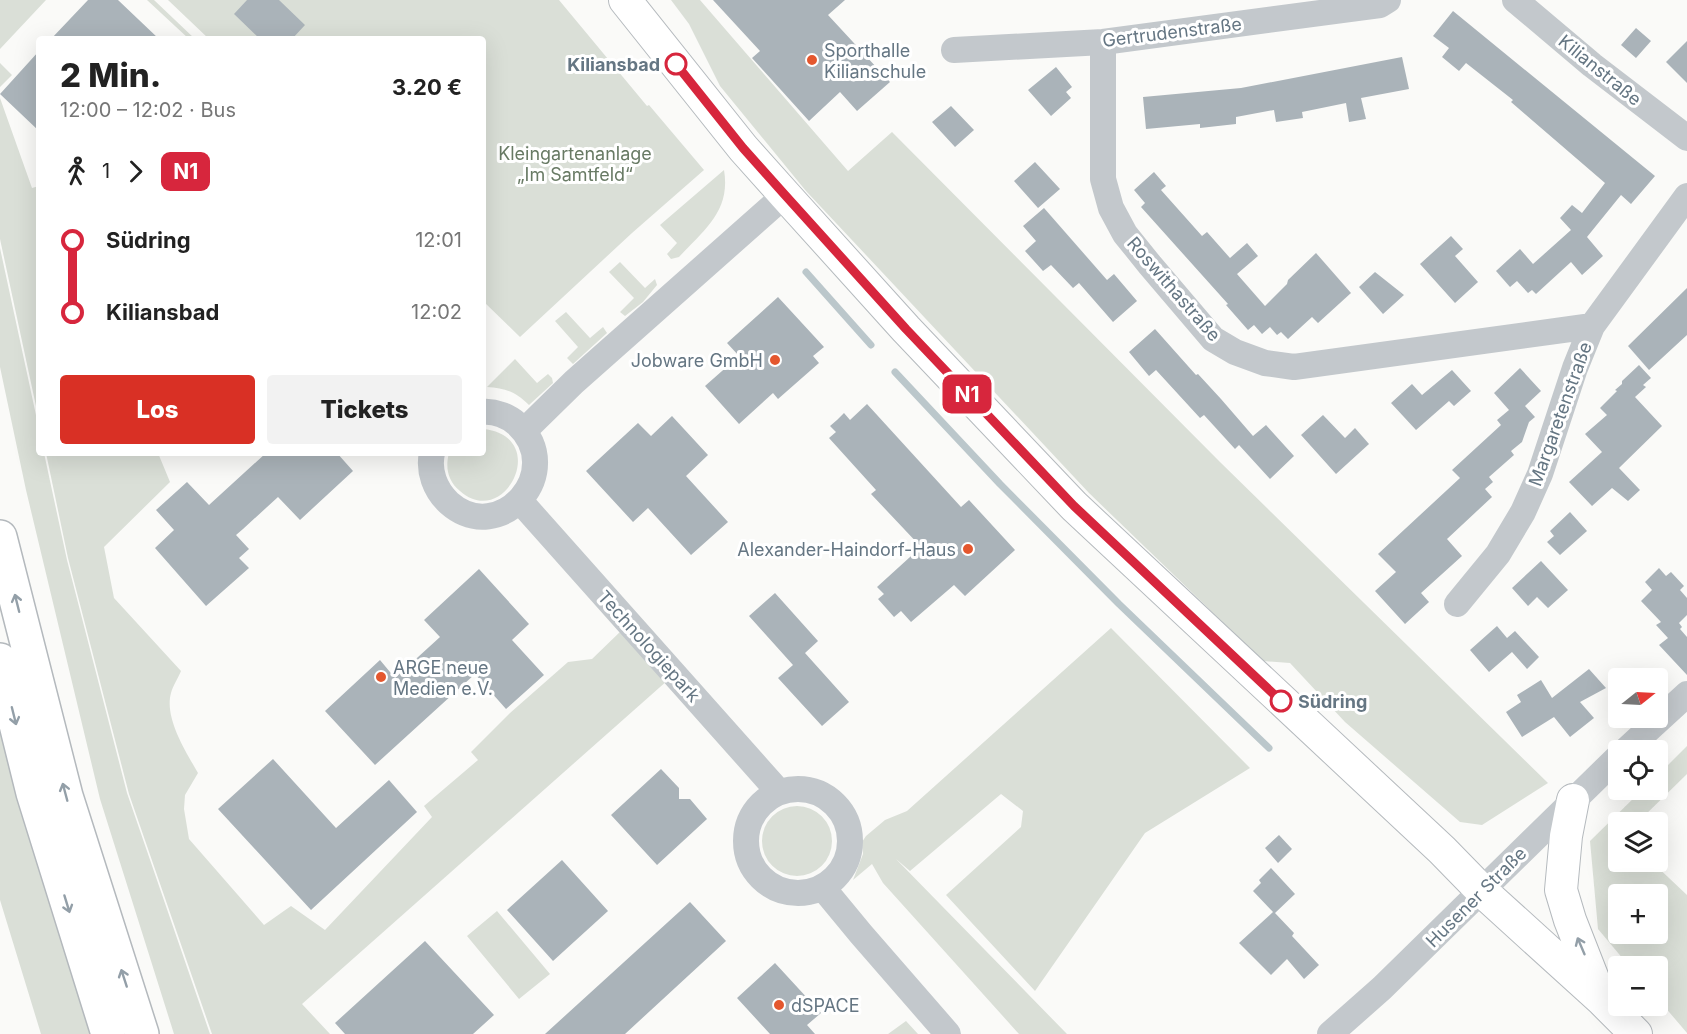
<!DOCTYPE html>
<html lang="de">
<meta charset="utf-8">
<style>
:root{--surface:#fff;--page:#f2f2f2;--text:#222;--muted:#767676;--accent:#d93025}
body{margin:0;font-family:Inter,sans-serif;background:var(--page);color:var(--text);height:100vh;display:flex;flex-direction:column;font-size:22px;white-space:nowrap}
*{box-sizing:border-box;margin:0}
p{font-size:20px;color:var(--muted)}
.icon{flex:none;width:33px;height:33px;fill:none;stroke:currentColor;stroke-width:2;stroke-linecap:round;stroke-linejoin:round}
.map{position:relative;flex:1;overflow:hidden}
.side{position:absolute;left:36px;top:36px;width:450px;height:420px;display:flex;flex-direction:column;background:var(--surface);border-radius:6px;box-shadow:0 6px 24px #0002}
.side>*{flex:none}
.badge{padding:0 12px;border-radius:9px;font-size:21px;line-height:39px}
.needle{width:39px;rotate:72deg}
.buttons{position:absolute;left:1608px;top:668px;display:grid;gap:12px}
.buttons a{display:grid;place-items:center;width:60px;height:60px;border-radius:6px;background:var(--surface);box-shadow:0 6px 24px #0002;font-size:30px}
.map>.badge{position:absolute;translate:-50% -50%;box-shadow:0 0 0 3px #fff}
.legs{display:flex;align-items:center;gap:9px;height:66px;padding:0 24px;font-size:20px}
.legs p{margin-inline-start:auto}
.head{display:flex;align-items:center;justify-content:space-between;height:102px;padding:0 24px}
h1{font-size:33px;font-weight:800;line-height:45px}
.primary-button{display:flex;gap:12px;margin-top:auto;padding:12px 24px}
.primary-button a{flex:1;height:69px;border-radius:6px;background:var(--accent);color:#fff;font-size:24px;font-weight:800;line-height:69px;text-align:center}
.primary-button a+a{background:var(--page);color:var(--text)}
ul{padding:0 24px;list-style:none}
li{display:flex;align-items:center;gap:21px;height:72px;font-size:22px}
li i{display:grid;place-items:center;width:9px;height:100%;margin:0 8px;background:currentColor}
li i::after{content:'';width:15px;height:15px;margin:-8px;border:4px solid;border-radius:50%;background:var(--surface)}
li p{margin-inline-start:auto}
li:first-child i{background:linear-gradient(#0000 50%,currentColor 0)}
li:last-child i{background:linear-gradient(currentColor 50%,#0000 0)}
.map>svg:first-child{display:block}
.green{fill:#dadfd7;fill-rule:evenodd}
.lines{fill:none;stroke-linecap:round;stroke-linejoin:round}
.stream{stroke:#bbc7cb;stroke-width:7}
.building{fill:#aab3b9}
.major-casing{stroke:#b5babe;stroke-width:34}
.highway-casing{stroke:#b4b9bd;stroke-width:36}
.minor{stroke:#c3c8cc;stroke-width:26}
.major{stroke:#fff;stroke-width:32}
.highway{stroke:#fff;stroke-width:33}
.oneway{stroke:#939fa8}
.line-1-casing{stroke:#fff;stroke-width:14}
.line-1{stroke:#d7263d;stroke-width:9}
.poi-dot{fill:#e4572e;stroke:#fff;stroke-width:2}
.stop-1-dot{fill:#fff;stroke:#d7263d;stroke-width:3}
.labels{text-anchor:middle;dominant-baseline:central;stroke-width:6;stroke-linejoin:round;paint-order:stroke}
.street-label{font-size:18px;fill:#657683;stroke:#fff}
.poi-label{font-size:18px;fill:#657683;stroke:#fff;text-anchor:start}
.stop-label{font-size:18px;font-weight:bold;fill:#657683;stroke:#fff;text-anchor:end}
.park-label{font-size:18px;fill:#687a64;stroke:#fff}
</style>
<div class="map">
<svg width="1687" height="1034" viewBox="0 0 1687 1034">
<rect width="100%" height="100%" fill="#fafaf8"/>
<!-- green -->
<path class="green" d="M0,0H46L0,49Z
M147,0H154L195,39H189Z
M168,0H559L647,106L649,105L704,170L632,233L520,337L483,301V39H209Z
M671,0H700L848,171L892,132L1220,462L1548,783L1482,825L1460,822L1345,722L1290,663L1263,661L1089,493L806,191L720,86L689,24Z
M0,63L12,75L0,87Z
M0,98L32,188L39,186V420L0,239Z
M724,170C731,211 704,230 679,257L671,259L667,254L677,243L660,225Z
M0,248L39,429V453H44L67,560L127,793L210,1034H174L100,799L26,490L0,367Z
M620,262L645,288L655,279L657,285L643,302L625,316L620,312L634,298L609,272Z
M566,312L590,338L603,327L607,333L573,364L567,358L578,347L555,321Z
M515,359L537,383L548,374L552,378L553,383L529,405C516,392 505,388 487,387Z
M483,429C552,436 505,531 460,491C448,481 445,468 449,453H483Z
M46,453H158L170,482L104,547L114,598L181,671C178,678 173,686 171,693C164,718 186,752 198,773L185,795L184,809L189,839L264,925L291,906L325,930L432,817L424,806L478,760L471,752L510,713L568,662L592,659L622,630L668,680L302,1004L330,1034H212L129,794L68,558Z
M1111,628L1250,768L1145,833L1035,991L946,895L1021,827L1023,811L1001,794L910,871L896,859L1067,1034H1019L883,883L872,864L853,880L863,854L862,842L866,836L885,820L907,811Z
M0,723L93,1034H41L0,900Z
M1687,746V774L1638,822H1618V861H1651L1687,895V1033L1658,999V966H1629L1598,929L1590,841L1643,789H1658V775ZM1618,894H1658V933H1618Z
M762 841a35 35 0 1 1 70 0a35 35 0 1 1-70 0Z
M497,911L550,974L519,999L467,936Z
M906,1021L918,1034H888Z"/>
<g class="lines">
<!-- stream -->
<path class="stream" d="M806,272L871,345
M895,372L1000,484L1119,604L1269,748"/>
</g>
<!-- building -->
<path class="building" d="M88,0H118L159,39H51Z
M247,0H279L305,25L292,39H260L234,14Z
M713,0H845L828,15L890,82L857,111L840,92L809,121L752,58L760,51Z
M1453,11L1655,176L1631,204L1621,195L1587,237L1603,256L1582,275L1571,262L1536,294L1532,290L1528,293L1517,281L1510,287L1496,271L1520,249L1533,264L1571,230L1560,218L1572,205L1582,213L1605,183L1511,102L1513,100L1466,63L1459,71L1442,57L1449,48L1433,36Z
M1636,28L1651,41L1636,58L1621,45Z
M1687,41V83L1666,62Z
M39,51V131L0,94Z
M1402,57L1409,89L1361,98L1366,119L1349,122L1346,103L1302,112L1303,118L1276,122L1274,110L1236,117V124L1200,128V124L1146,129L1143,97L1241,88Z
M1056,67L1072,87L1066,92L1071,98L1051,116L1028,90Z
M951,106L974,130L955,147L932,122Z
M1035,162L1060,189L1038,208L1014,181Z
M1154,172L1166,186L1161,190L1202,236L1207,232L1230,258L1247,243L1258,256L1237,274L1265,306L1287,284L1288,280L1316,253L1351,293L1318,323L1312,317L1288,339L1281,332L1277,335L1270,327L1262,334L1254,325L1248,330L1226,305L1228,304L1141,207L1145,203L1134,190Z
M1044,208L1107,280L1114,274L1137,301L1113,322L1079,283L1073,288L1051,265L1043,271L1025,251L1036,241L1023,226Z
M1451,236L1463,249L1455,256L1478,282L1455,303L1420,264Z
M1375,272L1404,295L1383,314L1359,287Z
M1687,288V335L1649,370L1628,346Z
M778,297L824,347L813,356L819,363L778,399L773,393L739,424L705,386L739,356L727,343Z
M1155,329L1196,375L1198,374L1221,399L1253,436L1266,425L1294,456L1270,479L1239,445L1235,449L1204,415L1200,418L1156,370L1149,376L1129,352Z
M1639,365L1651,378L1643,385L1646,387L1635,397L1662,426L1619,468L1640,490L1628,501L1612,488L1592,506L1569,482L1602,452L1585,434L1607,415L1600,408L1617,391L1615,390L1622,384V381Z
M1520,368L1541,391L1525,406L1535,417L1529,422L1522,442L1511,451L1514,455L1489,477L1493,482L1485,489L1492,497L1447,539L1462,556L1421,593L1429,602L1405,624L1375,591L1396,572L1378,554L1460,478L1452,470L1501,425L1497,420L1509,410L1494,393Z
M1452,370L1471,391L1454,406L1449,401L1416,430L1391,403L1412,384L1422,395Z
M867,404L961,507L969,500L1015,550L965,596L954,585L911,622L901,611L894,617L878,599L884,594L877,587L921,547L871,494L876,490L829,438L836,432L830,426L837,420L844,413L850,420Z
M1323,415L1345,438L1355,428L1369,444L1336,474L1301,435Z
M672,416L708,455L686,476L728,522L691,555L648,508L633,522L586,471L638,423L651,436Z
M266,453H337L353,471L300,520L278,497L243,529L236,535L249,549L239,558L249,568L206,606L155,548L174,530L156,510L187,482L209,505Z
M1570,512L1587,531L1560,555L1547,542L1554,536L1550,531Z
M1541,561L1568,590L1548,608L1537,597L1528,606L1512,588Z
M1659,568L1666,576L1671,572L1684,586L1680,590L1687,598V615L1679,623L1682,627L1680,629L1687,637V675L1659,645L1668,638L1656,625L1661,622L1641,601L1652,590L1645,582Z
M479,569L529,624L512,640L544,675L506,709L475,674L375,765L325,711L380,660L395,678L440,637L424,620Z
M775,593L818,641L805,653L849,702L822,726L778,678L793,665L749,616Z
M1497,626L1507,638L1515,631L1539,657L1527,669L1512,652L1489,672L1470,650Z
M1589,669L1606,688L1580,702L1594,718L1570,737L1554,717L1522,737L1506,712L1521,702L1517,695L1541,680L1552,698Z
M273,759L336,828L389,780L417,812L311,910L218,809Z
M661,769L679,788V799H690L707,819L657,865L611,815Z
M1279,835L1292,849L1278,863L1265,848Z
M562,860L608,911L553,961L507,910Z
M1271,868L1295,894L1275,913L1294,933L1292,936L1319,965L1304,979L1287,959L1271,975L1239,943L1273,912L1253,891L1261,883L1259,880Z
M690,902L726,941L625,1034H545Z
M425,941L494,1015L473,1034H345L335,1023Z
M775,963L821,1013L807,1025L815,1034H770L737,998Z"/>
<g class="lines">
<defs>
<path id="major" d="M625,0L743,148L785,195L906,329L1074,506L1442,850L1483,892L1602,1000L1636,1034
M1573,800L1566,836L1561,890L1570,920L1599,994"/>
<path id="highway" d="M0,537L66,796L142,1034
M0,660L33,793L108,1034"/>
</defs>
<!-- major casing -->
<use href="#major" class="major-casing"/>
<!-- highway casing -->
<use href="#highway" class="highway-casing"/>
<!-- minor -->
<path class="minor" d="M1515,0L1592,65L1687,138
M1103,42V179L1111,208L1125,234L1150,265L1213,339L1235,352L1265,363L1294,367L1592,326
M954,50L1103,42L1380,5L1388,0
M524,431L574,382L785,195
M432,453C428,471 435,490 449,503C500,548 568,471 517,424C508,416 495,411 483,412
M520,501L779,792
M1457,604L1498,554L1523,512L1540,474L1575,368L1592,326L1687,196
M1626,750L1687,694
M746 841a52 52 0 1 1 104 0a52 52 0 1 1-104 0Z
M823,888L861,934L948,1034
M1330,1034L1382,988L1618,757"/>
<!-- major -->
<use href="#major" class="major"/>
<!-- highway -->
<use href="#highway" class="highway"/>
</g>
<!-- one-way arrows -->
<defs><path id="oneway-shaft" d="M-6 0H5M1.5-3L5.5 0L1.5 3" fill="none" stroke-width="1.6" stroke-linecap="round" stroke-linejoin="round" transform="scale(1.5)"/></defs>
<g class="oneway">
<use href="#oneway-shaft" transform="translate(17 603) rotate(-104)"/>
<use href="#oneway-shaft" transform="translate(14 716) rotate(76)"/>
<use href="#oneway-shaft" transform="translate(65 792) rotate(-105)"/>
<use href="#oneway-shaft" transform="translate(67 904) rotate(73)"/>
<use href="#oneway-shaft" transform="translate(1581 946) rotate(-113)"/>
<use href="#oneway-shaft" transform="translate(124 978) rotate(-108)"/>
</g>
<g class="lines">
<defs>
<path id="line-1" d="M676,64L743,148L785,195L906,329L1074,506L1281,701"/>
</defs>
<!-- line-1 casing -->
<use href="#line-1" class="line-1-casing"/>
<!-- line-1 -->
<use href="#line-1" class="line-1"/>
</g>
<!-- markers -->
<g class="poi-dot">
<circle cx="812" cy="60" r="6"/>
<circle cx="775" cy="360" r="6"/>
<circle cx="968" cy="549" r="6"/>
<circle cx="381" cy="677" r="6"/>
<circle cx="779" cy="1005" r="6"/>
</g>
<g class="stop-1-dot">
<circle cx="676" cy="64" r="10"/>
<circle cx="1281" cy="701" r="10"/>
</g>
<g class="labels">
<!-- street labels -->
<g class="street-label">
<text transform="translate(1172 32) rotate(-7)">Gertrudenstraße</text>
<text transform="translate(1600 70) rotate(39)">Kilianstraße</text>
<text transform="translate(1174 289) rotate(49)">Roswithastraße</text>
<text transform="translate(1560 414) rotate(-70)">Margaretenstraße</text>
<text transform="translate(649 646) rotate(48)">Technologiepark</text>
<text transform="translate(1476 897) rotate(-45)">Husener Straße</text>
</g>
<!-- poi labels -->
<g class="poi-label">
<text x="824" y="50">Sporthalle<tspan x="824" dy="21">Kilianschule</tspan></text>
<text x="763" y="360" text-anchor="end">Jobware GmbH</text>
<text x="956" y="549" text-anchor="end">Alexander-Haindorf-Haus</text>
<text x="393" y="667">ARGE neue<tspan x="393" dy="21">Medien e.V.</tspan></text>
<text x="791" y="1005">dSPACE</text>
</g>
<!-- stop labels -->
<g class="stop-label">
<text x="660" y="64">Kiliansbad</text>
<text x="1298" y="701" text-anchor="start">Südring</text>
</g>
<!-- park labels -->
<g class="park-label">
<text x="575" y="153">Kleingartenanlage<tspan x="575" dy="21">„Im Samtfeld“</tspan></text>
</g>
</g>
</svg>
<div class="buttons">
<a><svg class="needle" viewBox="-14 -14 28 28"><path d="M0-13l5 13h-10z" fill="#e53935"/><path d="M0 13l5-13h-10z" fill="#767676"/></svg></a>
<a><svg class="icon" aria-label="locate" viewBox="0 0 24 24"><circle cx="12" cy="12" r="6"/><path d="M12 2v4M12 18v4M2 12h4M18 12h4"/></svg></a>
<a><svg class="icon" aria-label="layers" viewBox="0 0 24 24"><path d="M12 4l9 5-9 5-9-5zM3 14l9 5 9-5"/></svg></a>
<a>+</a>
<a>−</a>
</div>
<b class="badge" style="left:967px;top:394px;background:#d7263d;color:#fff">N1</b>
<section class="side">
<div class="head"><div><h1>2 Min.</h1><p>12:00 – 12:02 · Bus</p></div><b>3.20 €</b></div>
<div class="legs"><svg class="icon" aria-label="walk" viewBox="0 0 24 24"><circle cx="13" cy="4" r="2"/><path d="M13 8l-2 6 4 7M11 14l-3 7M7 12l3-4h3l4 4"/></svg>1<svg class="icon" aria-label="forward" viewBox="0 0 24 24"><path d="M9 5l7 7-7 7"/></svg><b class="badge" style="background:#d7263d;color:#fff">N1</b></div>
<ul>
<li><i style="color:#d7263d"></i><b>Südring</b><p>12:01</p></li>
<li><i style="color:#d7263d"></i><b>Kiliansbad</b><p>12:02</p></li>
</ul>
<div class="primary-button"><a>Los</a><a>Tickets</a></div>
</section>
</div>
